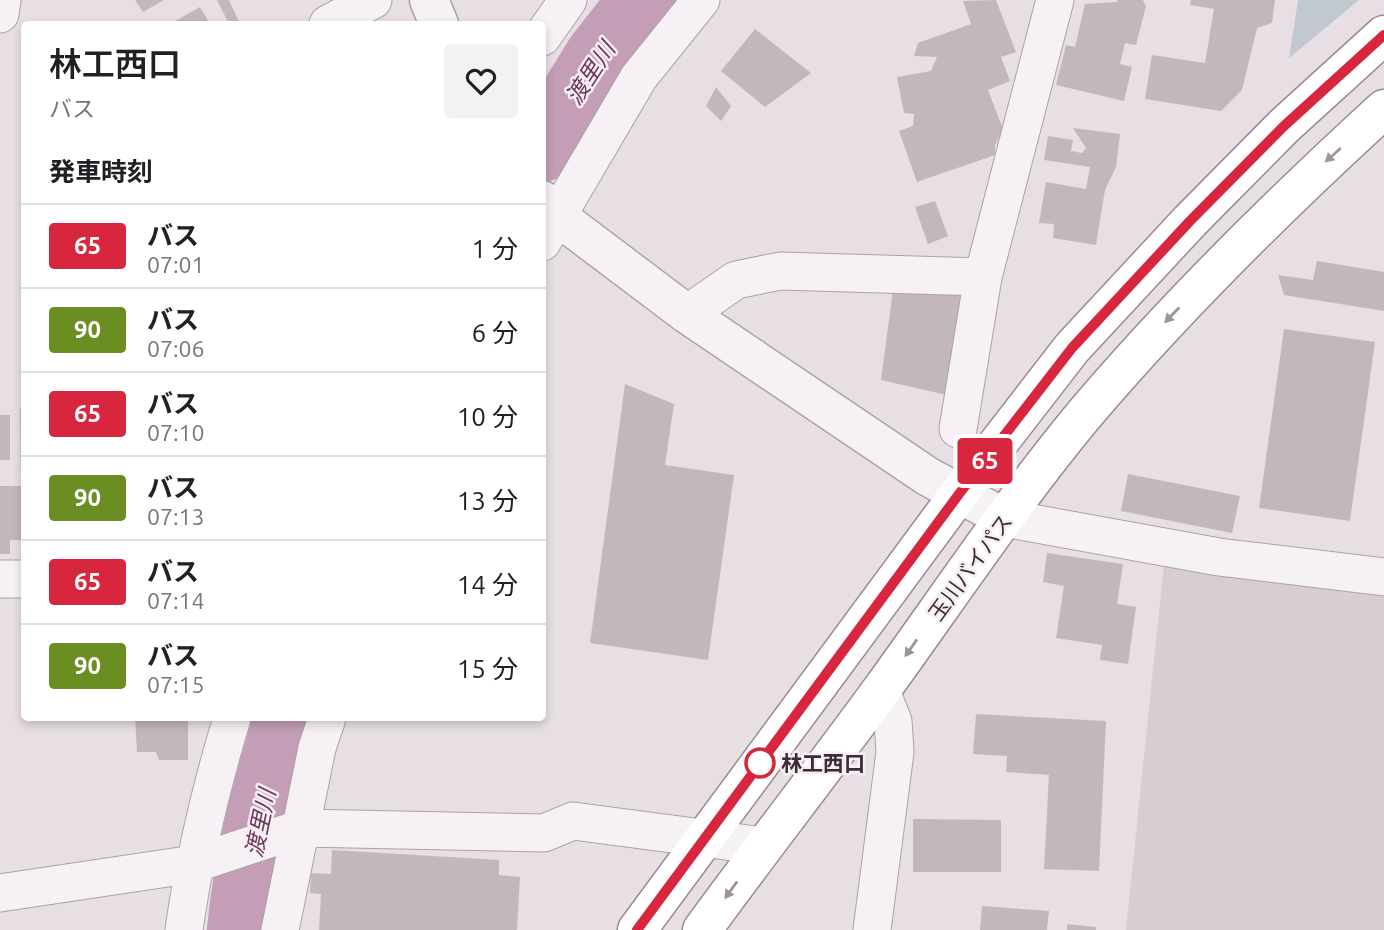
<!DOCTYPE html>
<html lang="ja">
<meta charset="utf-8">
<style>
:root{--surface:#fff;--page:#f2f2f2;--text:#202124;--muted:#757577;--line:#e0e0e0}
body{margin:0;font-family:Ubuntu,"Noto Sans JP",sans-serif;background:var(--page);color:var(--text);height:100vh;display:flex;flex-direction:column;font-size:26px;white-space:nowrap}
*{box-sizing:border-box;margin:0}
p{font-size:23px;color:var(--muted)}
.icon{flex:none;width:38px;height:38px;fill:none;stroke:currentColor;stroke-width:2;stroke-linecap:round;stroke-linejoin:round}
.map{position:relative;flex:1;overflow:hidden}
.drawer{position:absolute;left:21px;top:21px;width:525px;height:700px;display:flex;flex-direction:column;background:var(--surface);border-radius:7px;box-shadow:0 4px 10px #0003}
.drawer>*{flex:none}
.badge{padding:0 14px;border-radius:5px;font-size:24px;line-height:46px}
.map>.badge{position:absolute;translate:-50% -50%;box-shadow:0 0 0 4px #fff}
h2{padding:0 28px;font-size:26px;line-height:63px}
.round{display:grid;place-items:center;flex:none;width:74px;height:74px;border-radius:7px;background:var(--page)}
.overview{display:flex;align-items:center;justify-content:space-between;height:119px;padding:0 28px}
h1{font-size:33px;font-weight:600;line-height:52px}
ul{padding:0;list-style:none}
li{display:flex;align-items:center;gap:21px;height:84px;padding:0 28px;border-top:2px solid var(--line)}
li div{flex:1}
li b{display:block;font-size:26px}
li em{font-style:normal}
li .badge{min-width:77px;font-weight:700;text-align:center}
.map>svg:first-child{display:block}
.built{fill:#d8cdd3}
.green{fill:#c1c8d0}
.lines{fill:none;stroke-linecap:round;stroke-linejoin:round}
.river{stroke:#c49db7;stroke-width:68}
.building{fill:#c3b7be}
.minor-casing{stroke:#ada1a8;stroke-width:39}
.tertiary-casing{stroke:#ada1a8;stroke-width:41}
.trunk-casing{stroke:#9c8894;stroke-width:41}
.minor{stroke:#f6f1f4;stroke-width:37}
.tertiary{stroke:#f6f1f4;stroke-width:38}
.trunk{stroke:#fff;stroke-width:38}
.oneway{fill:#9e949a}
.line-casing{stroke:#fff;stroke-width:16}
.line{stroke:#d7263d;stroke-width:10}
.stop-dot{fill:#fff;stroke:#d7263d;stroke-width:3.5}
.labels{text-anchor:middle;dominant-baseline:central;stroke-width:5;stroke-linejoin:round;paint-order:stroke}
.street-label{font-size:21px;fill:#3c2a34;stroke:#f5eef2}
.stop-label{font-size:21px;font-weight:bold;fill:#3c2a34;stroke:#f5eef2;text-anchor:start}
.water-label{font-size:23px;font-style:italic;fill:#6c3859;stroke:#f5eef2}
</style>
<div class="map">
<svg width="1384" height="930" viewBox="0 0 1384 930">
<rect width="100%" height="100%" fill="#e7dfe4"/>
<!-- built -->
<path class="built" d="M1164,564L1384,593V930H1126Z"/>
<!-- green -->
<path class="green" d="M1298,0H1359L1289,58Z"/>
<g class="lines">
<!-- river -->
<path class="river" d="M542,148L599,56L643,0
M241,930C248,855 266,789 288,718"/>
</g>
<!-- building -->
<path class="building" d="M135,0H164L143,12Z
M217,0H229L240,24H229Z
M996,0L1016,52L1001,57L1010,81L988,90L1003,129L995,145V155L917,182L899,131L913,126L914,114L904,113L897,77L931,71L937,57L914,56L918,43L971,24L963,1Z
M1117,0H1143L1146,6L1136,45L1125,43L1120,64L1132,67L1124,101L1056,85L1066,45L1075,47L1085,4L1117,2Z
M1191,0H1275L1272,23L1257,28L1242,90L1221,111L1145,99L1152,55L1205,63L1214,9L1190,5Z
M200,7L210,24H170Z
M755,29L811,73L765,107L721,71Z
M716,87L731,106L721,121L706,106Z
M1073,128L1120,134L1116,167L1105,190L1096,245L1053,238L1054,224L1039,223L1046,182L1086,189L1090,167L1044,160L1048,136L1073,140L1071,151L1082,153L1086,148Z
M935,201L948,236L928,244L915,207Z
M1317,261L1384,272V311L1284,295L1278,275L1313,280Z
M893,290L966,296L947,395L881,380Z
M1284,329L1375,342L1350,521L1259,508Z
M625,384L674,404L665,465L734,475L708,660L590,643Z
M20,409H24V474H21Z
M0,415H10V460H0Z
M1128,474L1240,496L1232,533L1121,511Z
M0,486H24V540H10V554H0Z
M1047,553L1123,564L1117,604L1136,607L1128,664L1100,660L1102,645L1056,638L1064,586L1043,582Z
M976,714L1106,721L1099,871L1044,869L1049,775L1006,772L1007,756L973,754Z
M135,718H188V760H159L156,752H137Z
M913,819L1001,820V872H913Z
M332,850L499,860V875L520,877L517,930H319L321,894L310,893L311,873L331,874Z
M982,906L1049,911L1047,930H980Z
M1067,924L1096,927V930H1067Z"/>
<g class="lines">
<defs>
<path id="minor" d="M0,14L2,0
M328,24L373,0
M542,37L568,0
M542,242L639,77L701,0
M687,314L736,280L780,271L983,277L1055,0
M958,429L983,277
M1004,518L1219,557L1384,577
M0,579H24
M0,893L194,864L302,828L544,833L573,821L763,846
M184,930C194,858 211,788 232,718
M280,930L317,748L327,718
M872,930L895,752L893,721L881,691"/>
<path id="tertiary" d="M429,0L439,24
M542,200L557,216L687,314L927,476L1004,518"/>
<path id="trunk" d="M637,930L959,494L1072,348L1190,221L1284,126L1384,35
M702,930C761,849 823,770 882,689C948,598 1011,503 1083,416C1176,306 1278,206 1384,109"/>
</defs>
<!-- minor casing -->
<use href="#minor" class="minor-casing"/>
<!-- tertiary casing -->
<use href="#tertiary" class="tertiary-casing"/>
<!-- trunk casing -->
<use href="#trunk" class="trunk-casing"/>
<!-- minor -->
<use href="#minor" class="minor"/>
<!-- tertiary -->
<use href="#tertiary" class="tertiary"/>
<!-- trunk -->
<use href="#trunk" class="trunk"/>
</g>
<!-- one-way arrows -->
<defs><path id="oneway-solid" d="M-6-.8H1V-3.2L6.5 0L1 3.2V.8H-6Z" transform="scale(1.75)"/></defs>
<g class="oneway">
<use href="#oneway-solid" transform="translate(1333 155) rotate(138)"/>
<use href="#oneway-solid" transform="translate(1172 315) rotate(134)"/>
<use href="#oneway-solid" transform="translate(911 648) rotate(125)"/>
<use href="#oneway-solid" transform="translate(731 890) rotate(126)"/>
</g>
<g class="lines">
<defs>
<path id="line" d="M637,930L959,494L1072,348L1190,221L1284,126L1384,35"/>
</defs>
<!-- line casing -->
<use href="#line" class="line-casing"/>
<!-- line -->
<use href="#line" class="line"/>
</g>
<!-- markers -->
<circle class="stop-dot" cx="760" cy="763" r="14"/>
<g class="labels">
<!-- street labels -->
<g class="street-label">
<text transform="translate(970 567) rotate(-54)">玉川バイパス</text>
</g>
<!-- stop labels -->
<g class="stop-label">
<text x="781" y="763">林工西口</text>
</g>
<!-- water labels -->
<g class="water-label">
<text transform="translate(590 73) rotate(-57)">渡里川</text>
<text transform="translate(260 823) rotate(-78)">渡里川</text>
</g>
</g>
</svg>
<b class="badge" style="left:985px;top:461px;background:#d7263d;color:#fff">65</b>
<section class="drawer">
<div class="overview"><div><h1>林工西口</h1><p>バス</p></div><a class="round"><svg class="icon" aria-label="heart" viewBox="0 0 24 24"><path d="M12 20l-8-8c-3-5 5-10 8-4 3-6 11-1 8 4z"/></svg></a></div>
<h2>発車時刻</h2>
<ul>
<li><span class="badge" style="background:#d7263d;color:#fff">65</span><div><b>バス</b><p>07:01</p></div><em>1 分</em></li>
<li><span class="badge" style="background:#6b8e23;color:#fff">90</span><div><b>バス</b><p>07:06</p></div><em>6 分</em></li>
<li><span class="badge" style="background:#d7263d;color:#fff">65</span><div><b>バス</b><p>07:10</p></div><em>10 分</em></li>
<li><span class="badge" style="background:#6b8e23;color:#fff">90</span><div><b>バス</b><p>07:13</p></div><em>13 分</em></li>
<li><span class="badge" style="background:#d7263d;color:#fff">65</span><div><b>バス</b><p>07:14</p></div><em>14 分</em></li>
<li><span class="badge" style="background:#6b8e23;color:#fff">90</span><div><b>バス</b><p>07:15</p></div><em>15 分</em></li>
</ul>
</section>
</div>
